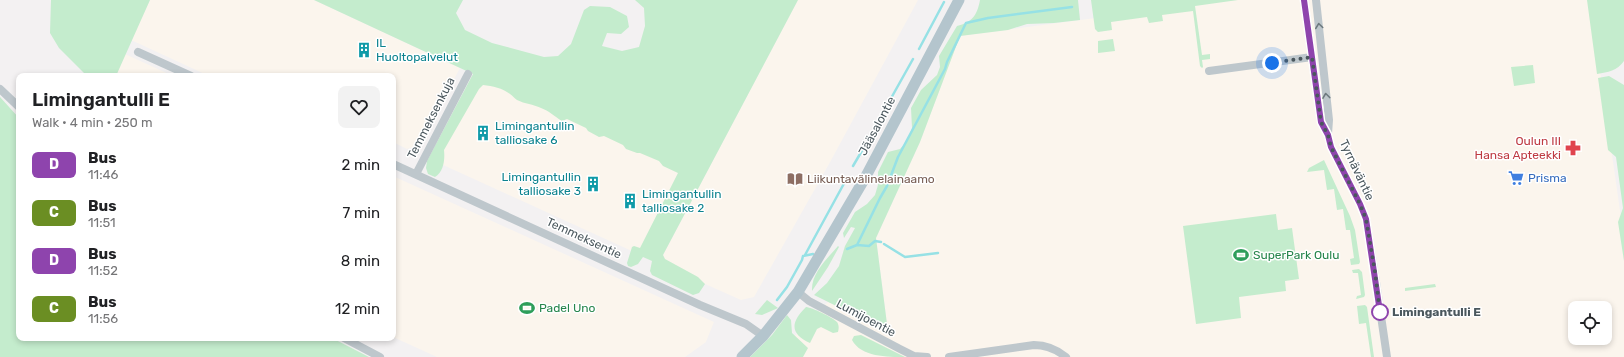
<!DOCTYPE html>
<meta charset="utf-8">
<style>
:root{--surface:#fff;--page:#f2f2f2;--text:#202124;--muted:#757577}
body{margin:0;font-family:Rubik,sans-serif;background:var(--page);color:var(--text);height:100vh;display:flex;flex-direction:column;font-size:15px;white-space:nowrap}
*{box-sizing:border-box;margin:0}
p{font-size:13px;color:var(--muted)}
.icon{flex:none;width:22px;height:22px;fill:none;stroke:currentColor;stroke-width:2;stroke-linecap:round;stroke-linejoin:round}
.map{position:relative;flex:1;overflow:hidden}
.side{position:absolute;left:16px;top:73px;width:380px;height:268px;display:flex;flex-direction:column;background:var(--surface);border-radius:8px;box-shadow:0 2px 6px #0003}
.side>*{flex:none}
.badge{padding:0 8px;border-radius:6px;font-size:14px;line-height:26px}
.buttons{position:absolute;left:1568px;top:301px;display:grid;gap:8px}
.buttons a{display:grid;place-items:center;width:44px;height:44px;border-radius:8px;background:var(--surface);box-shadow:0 2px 6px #0003;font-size:20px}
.you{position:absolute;width:20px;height:20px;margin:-10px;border:3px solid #fff;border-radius:50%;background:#1a73e8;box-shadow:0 0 0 6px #1a73e833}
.map>.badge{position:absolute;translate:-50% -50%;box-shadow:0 0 0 2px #fff}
.round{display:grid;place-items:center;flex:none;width:42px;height:42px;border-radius:8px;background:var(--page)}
.overview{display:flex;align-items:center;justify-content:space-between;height:68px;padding:0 16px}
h1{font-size:19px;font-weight:600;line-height:30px}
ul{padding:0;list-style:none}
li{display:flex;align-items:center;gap:12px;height:48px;padding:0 16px}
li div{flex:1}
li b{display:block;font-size:15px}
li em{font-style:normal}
li .badge{min-width:44px;font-weight:700;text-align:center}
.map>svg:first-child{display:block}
.commercial{fill:#fbf5ed;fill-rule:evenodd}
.green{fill:#c4eccd}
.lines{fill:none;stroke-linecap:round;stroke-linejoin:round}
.stream{stroke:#96e1e5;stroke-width:2.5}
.minor{stroke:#bec7cc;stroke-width:8}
.major{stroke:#b4c5cd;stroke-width:11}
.oneway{stroke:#6d797e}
.line-casing{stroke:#fff;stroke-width:9}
.line{stroke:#8e44ad;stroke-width:6}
.walk{stroke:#4a575d;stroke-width:4;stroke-dasharray:0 7.2}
.stop-dot{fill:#fff;stroke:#8e44ad;stroke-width:2}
.labels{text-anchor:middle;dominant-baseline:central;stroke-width:3;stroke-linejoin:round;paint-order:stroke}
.culture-label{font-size:12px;fill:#0d838f;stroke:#fff;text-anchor:start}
.street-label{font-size:12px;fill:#4a575d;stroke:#fff}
.health-label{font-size:12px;fill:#be3a42;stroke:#fff;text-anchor:end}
.shop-label{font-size:12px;fill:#366cbe;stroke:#fff;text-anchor:start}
.education-label{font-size:12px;fill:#785e54;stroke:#fff;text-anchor:start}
.leisure-label{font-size:12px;fill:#27864d;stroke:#fff;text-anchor:start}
.stop-label{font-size:12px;font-weight:bold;fill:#4a575d;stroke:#fff;text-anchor:start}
</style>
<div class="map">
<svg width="1624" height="357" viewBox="0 0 1624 357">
<rect width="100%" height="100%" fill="#f3f1f2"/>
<!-- commercial -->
<path class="commercial" d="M150,0H314L460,68L419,145L407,149L393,142V76H209L131,40Z
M798,0H918L829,164L754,297L741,300L667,267L663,255Z
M1232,0H1590L1624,239V357H774L828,302L881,327L887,324L876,238L920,142L960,36ZM1575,308H1605V338H1575Z
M125,54L173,76H116Z
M478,76L686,171L646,248L634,252L441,164L438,152Z
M393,176L714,322L706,342L685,357H437L393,337Z"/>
<!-- green -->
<path class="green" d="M51,0H150L116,76H87L59,48L50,33Z
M314,0H463L456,13L465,30L492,43L544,57L558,56L571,44L584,10L590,6L610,7L627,16L629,27L621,34L607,33L602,46L622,51L639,47L645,26L644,8L635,0H798L663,255L665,259L698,277L705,284L699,293L693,295L652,275L650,271L652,261L643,257L638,264L631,267L628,266L627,263L632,247L634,246L640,248L678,173L663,166L659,161L640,153H637L626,149L623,145L604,136L599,137L588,131L586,128L567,119L562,121C554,116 549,111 541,108C533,104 525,104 517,100C514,98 513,96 510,94C502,88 493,86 483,85L479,89L444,150C445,159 444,172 435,177L428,174L426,168L427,161L473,74Z
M980,0H1078L1080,20L1054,23L1027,24L1008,30L960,36L920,142L876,238L887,324L881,328L814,295L827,283L839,266L845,246L855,228L851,227L844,238L843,233L855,212L867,204L875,195L878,185V172L888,152L900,149L908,140L912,128L911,108L921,90L937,75L940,67L939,56L957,26C972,22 977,16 980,0Z
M1091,0H1238L1195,6L1202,55L1210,54V59L1202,60L1203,67L1202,68L1200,66L1193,11L1162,15L1163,21L1149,23L1147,17L1111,22L1112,30L1098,32L1095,29Z
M1587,0H1624V61C1617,71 1608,72 1597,74Z
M1113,39L1115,51L1098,53V41Z
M1533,65L1535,83L1514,86L1511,67Z
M1609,76L1624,85V261L1618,222L1623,208L1616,157L1608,150L1598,78Z
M0,97L19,118V338H332L369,357H0Z
M1324,160L1350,216L1355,230L1360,262L1359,264L1351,265L1350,259L1354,258L1350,230H1346L1343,209L1337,210L1334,189L1327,190L1324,170L1307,172L1309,168Z
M1276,214L1278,230L1292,228L1299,279L1285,281L1286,291L1239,297L1241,318L1196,324L1183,226Z
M838,246L839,247L828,267L812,291C811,273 827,259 838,246Z
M1359,269L1362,272L1365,295L1364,297L1356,299L1357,296L1361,295L1358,273H1353L1352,270Z
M1435,284L1436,287L1405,291V288Z
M767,300L778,308L762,315L755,314Z
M1365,305L1367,307L1374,357H1371L1366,323L1359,324L1357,306Z
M806,307C813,308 832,317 837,322C839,325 839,328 838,332L833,333L821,327L817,329L810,343C789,333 791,322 806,307Z
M787,315L791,320L792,333L808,348L803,357H750L772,335Z
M861,335L905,357C887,357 861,357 852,340L854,336Z"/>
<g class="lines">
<!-- stream -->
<path class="stream" d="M919,49L944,2
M885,109L913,59
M853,166L880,120
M884,244L905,257L938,253
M857,245L880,198L887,186L898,157L945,69L947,62L966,23L988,18L1072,7
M847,249L857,245L869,246L875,241L881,242
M805,255L847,178
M777,300L787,287L802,260L803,256L813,254"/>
<!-- minor -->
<path class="minor" d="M1304,0L1321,122L1328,135L1331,147L1360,204L1366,219L1376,282L1387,357
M1316,0L1329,120L1328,134
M138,52L191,76
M1209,71L1312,57
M0,89L19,107
M393,164L700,305L746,324L763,336
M416,174L468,74
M798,292L809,301L900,349L914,356L927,357
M344,338L380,357
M949,357L1034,345C1047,345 1056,349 1066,357"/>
<!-- major -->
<path class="major" d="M742,357L763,336L798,292L865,178L959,0"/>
</g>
<!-- one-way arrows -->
<defs><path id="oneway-chevron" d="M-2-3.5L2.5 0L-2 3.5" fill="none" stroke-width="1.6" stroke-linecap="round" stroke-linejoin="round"/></defs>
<g class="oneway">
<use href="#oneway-chevron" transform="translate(1319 26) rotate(-98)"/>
<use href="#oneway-chevron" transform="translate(1326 96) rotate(-97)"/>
</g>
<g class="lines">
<defs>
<path id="line" d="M1304,0L1321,122L1328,135L1331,147L1360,204L1366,219L1380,312"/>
</defs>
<!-- line casing -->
<use href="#line" class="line-casing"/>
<!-- line -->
<use href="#line" class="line"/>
<!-- walk -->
<path class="walk" d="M1272,63L1312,57L1321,122L1328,135L1331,147L1360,204L1366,219L1375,272L1380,312"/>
</g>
<!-- icons -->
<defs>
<symbol id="building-bare" viewBox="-9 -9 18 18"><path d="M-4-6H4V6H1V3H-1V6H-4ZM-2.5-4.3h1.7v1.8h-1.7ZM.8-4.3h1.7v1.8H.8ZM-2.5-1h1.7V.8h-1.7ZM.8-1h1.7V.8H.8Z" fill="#0f9aa8" stroke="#fff" stroke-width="2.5" paint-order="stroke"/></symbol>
<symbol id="pharmacy-bare" viewBox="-9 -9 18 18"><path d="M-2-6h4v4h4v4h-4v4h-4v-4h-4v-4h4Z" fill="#e0444e" stroke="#fff" stroke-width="2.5" paint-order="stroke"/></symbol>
<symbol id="supermarket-bare" viewBox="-9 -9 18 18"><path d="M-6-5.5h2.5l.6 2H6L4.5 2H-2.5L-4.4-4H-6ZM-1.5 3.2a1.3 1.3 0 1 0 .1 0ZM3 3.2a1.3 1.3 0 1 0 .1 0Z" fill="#3f7fe0" stroke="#fff" stroke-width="2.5" paint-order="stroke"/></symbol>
<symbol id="library-bare" viewBox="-9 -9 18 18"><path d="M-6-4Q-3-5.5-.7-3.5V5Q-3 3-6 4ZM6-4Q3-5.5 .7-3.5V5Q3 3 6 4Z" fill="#8d6e63" stroke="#fff" stroke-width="2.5" paint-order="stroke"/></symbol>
<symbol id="stadium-bare" viewBox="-9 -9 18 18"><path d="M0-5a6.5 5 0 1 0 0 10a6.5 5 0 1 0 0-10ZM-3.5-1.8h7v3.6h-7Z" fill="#2e9e5b" stroke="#fff" stroke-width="2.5" paint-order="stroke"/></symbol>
</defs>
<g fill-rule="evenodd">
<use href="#building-bare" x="353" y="39" width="22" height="22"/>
<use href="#building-bare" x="472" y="122" width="22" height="22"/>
<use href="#pharmacy-bare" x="1562" y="137" width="22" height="22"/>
<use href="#supermarket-bare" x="1505" y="167" width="22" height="22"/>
<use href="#library-bare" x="784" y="168" width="22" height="22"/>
<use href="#building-bare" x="582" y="173" width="22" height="22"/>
<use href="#building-bare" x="619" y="190" width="22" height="22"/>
<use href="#stadium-bare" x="1230" y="244" width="22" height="22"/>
<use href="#stadium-bare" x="516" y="297" width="22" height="22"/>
</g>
<!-- markers -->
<circle class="stop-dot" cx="1380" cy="312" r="8"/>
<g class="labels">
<!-- culture labels -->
<g class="culture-label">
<text x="376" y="43">IL<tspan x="376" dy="14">Huoltopalvelut</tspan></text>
<text x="495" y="126">Limingantullin<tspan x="495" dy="14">talliosake 6</tspan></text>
<text x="581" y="177" text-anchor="end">Limingantullin<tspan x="581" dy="14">talliosake 3</tspan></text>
<text x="642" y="194">Limingantullin<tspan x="642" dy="14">talliosake 2</tspan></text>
</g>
<!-- street labels -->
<g class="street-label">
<text transform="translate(431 118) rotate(-63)">Temmeksenkuja</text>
<text transform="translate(877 126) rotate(-62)">Jääsalontie</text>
<text transform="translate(1357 170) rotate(65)">Tyrnäväntie</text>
<text transform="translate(584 238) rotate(25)">Temmeksentie</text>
<text transform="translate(866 318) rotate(28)">Lumijoentie</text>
</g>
<!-- health labels -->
<g class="health-label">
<text x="1561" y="141">Oulun III<tspan x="1561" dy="14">Hansa Apteekki</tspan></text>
</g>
<!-- shop labels -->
<g class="shop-label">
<text x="1528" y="178">Prisma</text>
</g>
<!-- education labels -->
<g class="education-label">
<text x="807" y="179">Liikuntavälinelainaamo</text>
</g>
<!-- leisure labels -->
<g class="leisure-label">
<text x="1253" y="255">SuperPark Oulu</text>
<text x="539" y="308">Padel Uno</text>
</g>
<!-- stop labels -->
<g class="stop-label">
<text x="1392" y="312">Limingantulli E</text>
</g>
</g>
</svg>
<div class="buttons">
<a><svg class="icon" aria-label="locate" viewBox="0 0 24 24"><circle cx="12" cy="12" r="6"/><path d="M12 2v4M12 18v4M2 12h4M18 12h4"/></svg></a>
</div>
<div class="you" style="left:1272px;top:63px"></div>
<section class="side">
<div class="overview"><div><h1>Limingantulli E</h1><p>Walk · 4 min · 250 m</p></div><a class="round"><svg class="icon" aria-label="heart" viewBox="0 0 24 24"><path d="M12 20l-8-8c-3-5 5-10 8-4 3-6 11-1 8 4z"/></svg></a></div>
<ul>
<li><span class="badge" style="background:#8e44ad;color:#fff">D</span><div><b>Bus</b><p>11:46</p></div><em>2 min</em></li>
<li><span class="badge" style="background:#6b8e23;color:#fff">C</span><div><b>Bus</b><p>11:51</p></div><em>7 min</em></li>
<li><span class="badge" style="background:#8e44ad;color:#fff">D</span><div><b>Bus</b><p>11:52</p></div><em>8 min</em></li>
<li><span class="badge" style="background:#6b8e23;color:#fff">C</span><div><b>Bus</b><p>11:56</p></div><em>12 min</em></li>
</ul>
</section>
</div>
